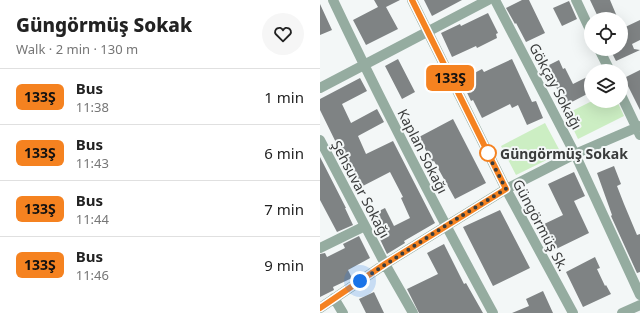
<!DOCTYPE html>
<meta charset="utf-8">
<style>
:root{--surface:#fff;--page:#f6f6f6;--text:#222;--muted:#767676;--line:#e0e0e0}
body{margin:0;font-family:"Noto Sans",sans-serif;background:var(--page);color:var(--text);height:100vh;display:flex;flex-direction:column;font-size:15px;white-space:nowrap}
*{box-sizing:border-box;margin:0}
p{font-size:13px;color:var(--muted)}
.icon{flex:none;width:22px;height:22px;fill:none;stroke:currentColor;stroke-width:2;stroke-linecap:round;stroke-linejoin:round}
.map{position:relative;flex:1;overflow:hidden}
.panel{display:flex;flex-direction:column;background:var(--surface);width:320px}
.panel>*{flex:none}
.badge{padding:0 8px;border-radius:6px;font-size:14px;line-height:26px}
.buttons{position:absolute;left:264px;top:12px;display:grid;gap:8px}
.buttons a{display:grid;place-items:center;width:44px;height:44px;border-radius:50%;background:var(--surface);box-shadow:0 4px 16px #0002;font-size:20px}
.you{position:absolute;width:20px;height:20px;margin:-10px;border:3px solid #fff;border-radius:50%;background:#1a73e8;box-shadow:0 0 0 6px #1a73e833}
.map>.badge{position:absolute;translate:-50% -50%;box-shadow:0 0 0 2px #fff}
.round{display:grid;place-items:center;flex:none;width:42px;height:42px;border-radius:21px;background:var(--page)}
.summary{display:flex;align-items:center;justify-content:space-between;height:68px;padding:0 16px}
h1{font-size:19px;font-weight:800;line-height:30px}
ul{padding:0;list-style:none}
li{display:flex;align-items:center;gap:12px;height:56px;padding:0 16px;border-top:1px solid var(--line)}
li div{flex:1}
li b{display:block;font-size:15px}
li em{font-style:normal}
li .badge{min-width:44px;font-weight:700;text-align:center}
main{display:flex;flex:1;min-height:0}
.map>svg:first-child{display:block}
.green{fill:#cceec3}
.building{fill:#7f8384}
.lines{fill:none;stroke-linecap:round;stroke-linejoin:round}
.minor{stroke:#95aca0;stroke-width:10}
.tertiary{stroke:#95aca0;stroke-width:10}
.line-casing{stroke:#fff;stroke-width:9}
.line{stroke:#f58220;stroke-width:6}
.walk{stroke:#3a3c3c;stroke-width:4;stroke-dasharray:0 7.2}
.stop-dot{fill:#fff;stroke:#f58220;stroke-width:2}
.labels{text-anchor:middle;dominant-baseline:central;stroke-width:4;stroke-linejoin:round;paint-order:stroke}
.street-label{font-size:14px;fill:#3a3c3c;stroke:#f3f7f7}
.stop-label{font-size:14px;font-weight:bold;fill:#3a3c3c;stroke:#f3f7f7;text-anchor:start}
</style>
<main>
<section class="panel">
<div class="summary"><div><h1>Güngörmüş Sokak</h1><p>Walk · 2 min · 130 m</p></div><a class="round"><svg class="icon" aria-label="heart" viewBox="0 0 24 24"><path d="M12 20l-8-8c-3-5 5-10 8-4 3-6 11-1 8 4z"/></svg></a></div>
<ul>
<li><span class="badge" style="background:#f58220;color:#111">133Ş</span><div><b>Bus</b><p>11:38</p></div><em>1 min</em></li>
<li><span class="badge" style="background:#f58220;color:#111">133Ş</span><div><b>Bus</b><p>11:43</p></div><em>6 min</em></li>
<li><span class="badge" style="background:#f58220;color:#111">133Ş</span><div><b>Bus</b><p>11:44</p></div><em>7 min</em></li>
<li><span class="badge" style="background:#f58220;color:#111">133Ş</span><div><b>Bus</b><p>11:46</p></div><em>9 min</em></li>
</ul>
</section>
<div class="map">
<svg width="320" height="313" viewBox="0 0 320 313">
<rect width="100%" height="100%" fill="#f3f7f7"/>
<!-- green -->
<path class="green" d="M272,101H297L304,116L258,139L246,114Z
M225,123L241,153L196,175L181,146Z"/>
<!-- building -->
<path class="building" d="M54,0H80L66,7L78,29L46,45L33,20L58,7Z
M104,0H142L112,16Z
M202,0H209L225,33L206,42L196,23L195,24L186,8Z
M270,0H290L298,19H279Z
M249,1L257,19L242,26L233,8Z
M0,4L12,30L0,35Z
M168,13L178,33L176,34L177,38L157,48L156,46L132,57L121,33L140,24L141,26Z
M320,20V40L312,44L314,49L320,50L296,61L290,49H301V29Z
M78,59L95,92L82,99L65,66Z
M192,59L212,102L216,101L223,118L207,125L198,105L192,108L190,104L162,118L153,100L151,101L141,80L162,69L164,72Z
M239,60L243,69L245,68L253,84L271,75V92L246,105L225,67Z
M320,70V110L304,78Z
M40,78L47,91L22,104L31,123L57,109L64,122L38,136L46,154L73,141L115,223L84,241L85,243L67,254L49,216L65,208L74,226L90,218L81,198L83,197L70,172L37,189L26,168L28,167L0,110V99Z
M133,119L166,183L135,199L114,161L112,162L99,137Z
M0,157L26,208H25L33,225L17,232L0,200Z
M294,166L301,184L297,186L304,204L317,235L320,234V272L317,273L291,216L292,215L277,173Z
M254,172L265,196L254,201L269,233L232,251L220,226L243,215L228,184Z
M180,210L210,268L173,286L143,227Z
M39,236L50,258L28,270L32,278L13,287L14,290L0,297V254L5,253L7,257L25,248L23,244Z
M124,244L144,284L146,283L163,313H99L87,289L118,274L107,253Z
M275,257L280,268L277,269L285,286L286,285L291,294L263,307L246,272Z
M223,291L233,313H192L209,306L206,299Z
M54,292L64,313H46L39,299Z"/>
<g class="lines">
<!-- minor -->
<path class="minor" d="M13,0C63,106 117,210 173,313
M175,0L255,154L320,295
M256,0L271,32
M279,49L290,71
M0,88L168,0
M301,95L320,135
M0,140L65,264L93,313
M0,248L45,226
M14,298L23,313
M0,308L65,264L186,189L255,154L320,126
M302,313L320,305"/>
<!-- tertiary -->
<path class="tertiary" d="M92,0L186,189L253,313"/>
</g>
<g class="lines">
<defs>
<path id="line" d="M0,308L65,264L186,189L92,0"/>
</defs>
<!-- line casing -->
<use href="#line" class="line-casing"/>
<!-- line -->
<use href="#line" class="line"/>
<!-- walk -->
<path class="walk" d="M40,281L125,226L186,189L164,147L168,153"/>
</g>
<!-- markers -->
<circle class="stop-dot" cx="168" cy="153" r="8"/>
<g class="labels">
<!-- street labels -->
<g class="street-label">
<text transform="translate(236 86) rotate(62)">Gökçay Sokağı</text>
<text transform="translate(103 151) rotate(63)">Kaplan Sokağı</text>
<text transform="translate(41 189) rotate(62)">Şehsuvar Sokağı</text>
<text transform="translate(221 225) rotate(62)">Güngörmüş Sk.</text>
</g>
<!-- stop labels -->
<g class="stop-label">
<text x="180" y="153">Güngörmüş Sokak</text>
</g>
</g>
</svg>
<div class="buttons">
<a><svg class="icon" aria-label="locate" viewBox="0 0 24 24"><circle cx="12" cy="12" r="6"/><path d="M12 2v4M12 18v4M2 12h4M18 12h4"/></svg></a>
<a><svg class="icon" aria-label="layers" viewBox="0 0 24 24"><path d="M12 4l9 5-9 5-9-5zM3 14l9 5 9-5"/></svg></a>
</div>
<div class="you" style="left:40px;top:281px"></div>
<b class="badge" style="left:130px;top:78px;background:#f58220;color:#111">133Ş</b>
</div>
</main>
